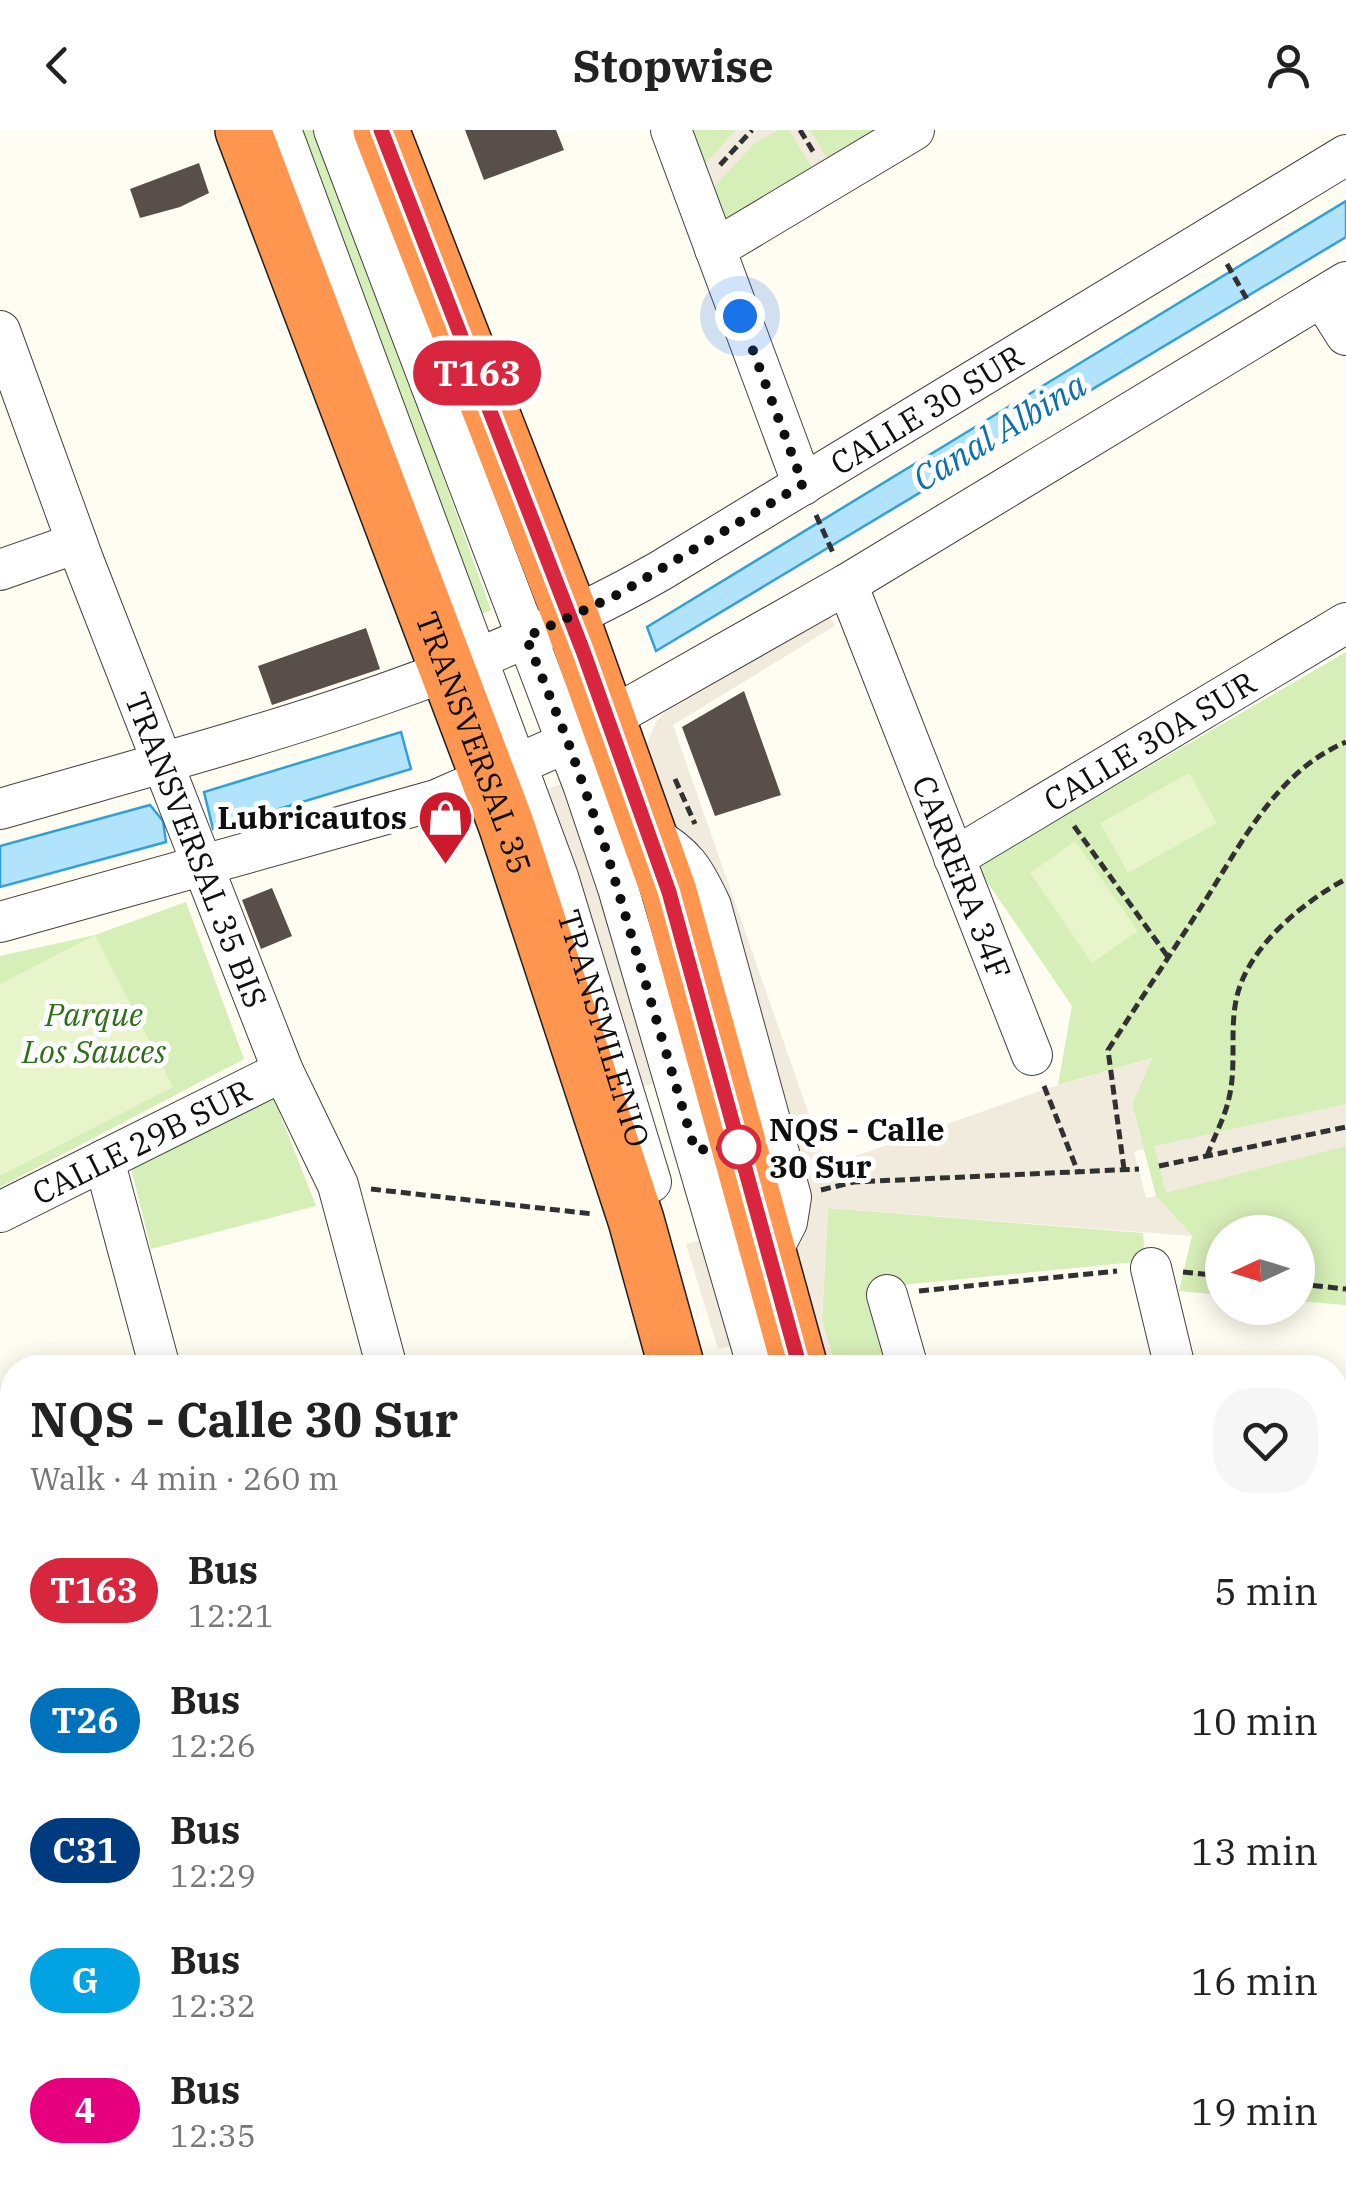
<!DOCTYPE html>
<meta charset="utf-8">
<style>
:root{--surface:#fff;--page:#f6f6f6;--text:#222;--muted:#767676}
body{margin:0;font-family:"IBM Plex Serif",serif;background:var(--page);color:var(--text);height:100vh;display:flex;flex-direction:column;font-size:38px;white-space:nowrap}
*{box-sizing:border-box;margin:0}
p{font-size:32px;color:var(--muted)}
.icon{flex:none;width:55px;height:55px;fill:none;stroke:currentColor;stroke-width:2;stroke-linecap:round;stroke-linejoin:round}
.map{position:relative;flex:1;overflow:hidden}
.panel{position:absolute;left:0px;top:1225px;width:1348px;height:842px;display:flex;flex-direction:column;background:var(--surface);border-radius:40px 40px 0 0;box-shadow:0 5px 25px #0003}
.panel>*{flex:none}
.badge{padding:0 20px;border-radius:32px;font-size:35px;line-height:65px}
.needle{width:65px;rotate:266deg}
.fabs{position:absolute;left:1205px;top:1085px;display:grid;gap:20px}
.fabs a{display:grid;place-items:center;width:110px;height:110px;border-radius:50%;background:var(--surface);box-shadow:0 5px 25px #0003;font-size:50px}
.you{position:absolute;width:50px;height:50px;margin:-25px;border:8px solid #fff;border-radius:50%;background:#1a73e8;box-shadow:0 0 0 15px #1a73e833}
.map>.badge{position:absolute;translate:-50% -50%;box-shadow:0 0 0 5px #fff}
.round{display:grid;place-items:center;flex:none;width:105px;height:105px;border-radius:40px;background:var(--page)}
.headline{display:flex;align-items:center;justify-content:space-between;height:170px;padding:0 30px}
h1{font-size:48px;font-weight:700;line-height:75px}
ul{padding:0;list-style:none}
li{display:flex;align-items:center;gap:30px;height:130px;padding:0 30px}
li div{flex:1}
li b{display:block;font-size:38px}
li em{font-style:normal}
li .badge{min-width:110px;font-weight:700;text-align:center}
header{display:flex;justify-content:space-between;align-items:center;height:130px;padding:0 30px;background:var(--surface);font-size:45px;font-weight:700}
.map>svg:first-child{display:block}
.green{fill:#d6eeb7}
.pitch{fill:#e8f4c9}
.plaza{fill:#f1ebde}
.water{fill:#b1e4fc;stroke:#31a0da;stroke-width:2.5}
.building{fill:#594f4a}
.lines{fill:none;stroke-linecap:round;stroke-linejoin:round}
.minor-casing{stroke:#424242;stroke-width:42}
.highway-casing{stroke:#202020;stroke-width:58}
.path{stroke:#313131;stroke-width:5;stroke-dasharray:10 5;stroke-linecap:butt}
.minor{stroke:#fff;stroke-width:40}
.highway{stroke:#ff964f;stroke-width:55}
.line-casing{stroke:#fff;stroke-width:22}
.line{stroke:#d7263d;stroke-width:15}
.walk{stroke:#0f0f0f;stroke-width:10;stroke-dasharray:0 18}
.stop-dot{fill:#fff;stroke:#d7263d;stroke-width:5}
.labels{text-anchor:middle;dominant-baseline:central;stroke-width:10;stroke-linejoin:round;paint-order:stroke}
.street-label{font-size:32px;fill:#0f0f0f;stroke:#fff}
.poi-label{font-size:32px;font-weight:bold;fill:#0f0f0f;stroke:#fff;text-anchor:end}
.park-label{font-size:32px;font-style:italic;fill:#2f6e19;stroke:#fff}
.stop-label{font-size:32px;font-weight:bold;fill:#0f0f0f;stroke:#fff;text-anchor:start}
.water-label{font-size:35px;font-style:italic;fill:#0c70ae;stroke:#fff}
</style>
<header><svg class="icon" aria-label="back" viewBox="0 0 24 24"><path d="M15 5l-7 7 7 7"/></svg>Stopwise<svg class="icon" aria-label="person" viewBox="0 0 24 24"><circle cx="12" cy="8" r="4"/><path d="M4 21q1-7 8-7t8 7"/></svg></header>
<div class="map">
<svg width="1346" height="2066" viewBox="0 0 1346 2066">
<rect width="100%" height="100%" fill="#fffcf1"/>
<!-- green -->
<path class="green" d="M296,0H318L491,480L473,488Z
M691,0H880L726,89Z
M1346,522V1175L1298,1171V1102H1222V1165L1179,1161L1192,1106L1156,1066L1132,974L1152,928L1058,955L1072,876L977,737Z
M186,772L244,929L0,1057V826L95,805Z
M274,969L316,1076L151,1119L131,1038Z
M828,1078L1143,1103L1145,1131L871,1158L893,1237H836L822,1191Z
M1346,1640V1858L1335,1811V1643Z
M12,1733V1904L0,1907V1736Z"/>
<!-- pitch -->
<path class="pitch" d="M1189,643L1217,693L1128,743L1100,693Z
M1075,711L1138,801L1092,833L1030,743Z
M95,805L173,957L0,1046V854Z
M1346,1660V1720L1335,1663Z"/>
<!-- plaza -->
<path class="plaza" d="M736,0H779L755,13L713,58L704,35Z
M789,0H810L828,30L813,39Z
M829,484L835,496L673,595L827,1036L1049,958L1152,928L1132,974L1144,1019L1134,1022L1146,1068L1156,1066L1192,1106L828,1078L822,1191L836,1237H819L643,622L656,592L669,578Z
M564,653L661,952L641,957L545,660Z
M1346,974V1016L1166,1063L1154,1016Z
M705,1109L738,1214L718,1219L686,1114Z
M1055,2055H1098V2066H1058Z"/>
<!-- water -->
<path class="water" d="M1346,71V107L656,521L647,497Z
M401,602L411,639L213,699L204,662Z
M150,675L163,691L166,712L0,757V716Z"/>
<!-- building -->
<path class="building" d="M465,0H556L564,20L484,50Z
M199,33L209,63L180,77L140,88L130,59Z
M366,498L380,539L272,575L258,536Z
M744,561L781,665L715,686L682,597Z
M272,758L292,806L261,819L242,770Z"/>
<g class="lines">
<defs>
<g id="minor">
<path id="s1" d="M281,0L558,747L651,1052"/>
<path d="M334,0L584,657L618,758L758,1238"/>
<path d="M671,0L803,355"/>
<path d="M715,119L914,0"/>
<path d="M1322,167L1346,205"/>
<path id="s2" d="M0,201L84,432L283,941L338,1055L387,1238"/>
<path d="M0,440L77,413"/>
<path id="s3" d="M847,454L1032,925"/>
<path id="s4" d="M0,679C225,614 455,558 660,441L1346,25"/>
<path d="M649,704C685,725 694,739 711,776L791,1067L787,1092L769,1127"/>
<path id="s5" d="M954,728L1346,493"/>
<path d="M0,792L436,670L568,612L847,454L1346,152"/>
<path d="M104,1030L160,1238"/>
<path id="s6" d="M0,1082L283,941"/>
<path d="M1151,1138L1175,1238"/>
<path d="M887,1165L908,1238"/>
<path d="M0,1458L12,1503"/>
<path d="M1335,1619L1346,1617"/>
<path d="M1335,1895L1346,1892"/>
<path d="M156,2055L159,2066"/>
<path d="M378,2055L381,2066"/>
<path d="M597,2055L600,2066"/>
<path d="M939,2055L942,2066"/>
<path d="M989,2055L992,2066"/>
<path d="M1142,2055L1145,2066"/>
</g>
<g id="highway">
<path id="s7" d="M243,0L506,694L636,1090L677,1238"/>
<path d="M381,0L571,487L669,762L800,1238"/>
<path d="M905,2055L908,2066"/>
<path d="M1030,2055L1033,2066"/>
</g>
</defs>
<!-- minor casing -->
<use href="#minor" class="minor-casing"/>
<!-- highway casing -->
<use href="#highway" class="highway-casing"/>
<!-- path -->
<path class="path" d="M800,0L814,23
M720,35L752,0
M1227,134L1249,173
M816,385L834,425
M675,649L695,694
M1074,696L1168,827
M1044,956L1078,1042
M1207,1026C1214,1007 1225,987 1229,968C1237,935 1229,899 1237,866C1249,816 1303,772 1346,749
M1159,1036L1346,997
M1124,1039L1108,920C1139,872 1170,825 1201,777C1241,715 1275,642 1346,612
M371,1059L593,1084
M821,1060L854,1052L1139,1039
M1183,1142L1222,1146
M1298,1154L1346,1159
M919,1161L1117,1141
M0,1736L12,1733
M0,1786L12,1783
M0,1907L12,1904"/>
<!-- minor -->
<use href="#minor" class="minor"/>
<!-- highway -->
<use href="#highway" class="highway"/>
</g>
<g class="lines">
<defs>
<path id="line" d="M381,0L583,521L669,762L800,1238"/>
</defs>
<!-- line casing -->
<use href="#line" class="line-casing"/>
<!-- line -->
<use href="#line" class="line"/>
<!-- walk -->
<path class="walk" d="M739,1017L695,1020L606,720L568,612L526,507L619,464L803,354L740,186"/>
</g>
<!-- icons -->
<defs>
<symbol id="shop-pin" viewBox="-11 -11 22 30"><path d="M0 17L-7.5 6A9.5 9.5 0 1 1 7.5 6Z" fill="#cd192c" stroke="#fff"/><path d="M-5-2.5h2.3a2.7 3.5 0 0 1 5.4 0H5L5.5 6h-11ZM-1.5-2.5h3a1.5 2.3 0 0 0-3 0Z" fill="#fff"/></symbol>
</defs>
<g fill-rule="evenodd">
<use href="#shop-pin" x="414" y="656" width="63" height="86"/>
</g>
<!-- markers -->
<circle class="stop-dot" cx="739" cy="1017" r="20"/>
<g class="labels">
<!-- street labels -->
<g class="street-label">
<text stroke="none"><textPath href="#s4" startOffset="1015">CALLE 30 SUR</textPath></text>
<text stroke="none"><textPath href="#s5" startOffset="228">CALLE 30A SUR</textPath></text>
<text stroke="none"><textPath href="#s7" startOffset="655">TRANSVERSAL 35</textPath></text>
<text stroke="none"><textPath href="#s2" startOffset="555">TRANSVERSAL 35 BIS</textPath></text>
<text stroke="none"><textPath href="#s3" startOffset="315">CARRERA 34F</textPath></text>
<text stroke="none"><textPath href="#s1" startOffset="955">TRANSMILENIO</textPath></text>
<text stroke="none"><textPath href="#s6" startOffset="158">CALLE 29B SUR</textPath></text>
</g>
<!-- poi labels -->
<g class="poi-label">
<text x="407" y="687">Lubricautos</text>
</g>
<!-- park labels -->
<g class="park-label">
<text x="94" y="884">Parque<tspan x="94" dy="37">Los Sauces</tspan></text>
</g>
<!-- stop labels -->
<g class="stop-label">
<text x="769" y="999">NQS - Calle<tspan x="769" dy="37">30 Sur</tspan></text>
</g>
<!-- water labels -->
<g class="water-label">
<text transform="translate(999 301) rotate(-31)">Canal Albina</text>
</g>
</g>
</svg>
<div class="fabs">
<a><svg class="needle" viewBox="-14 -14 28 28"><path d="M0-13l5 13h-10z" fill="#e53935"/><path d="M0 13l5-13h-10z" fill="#767676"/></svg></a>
</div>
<div class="you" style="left:740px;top:186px"></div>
<b class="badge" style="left:477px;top:243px;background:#d7263d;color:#fff">T163</b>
<section class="panel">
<div class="headline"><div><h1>NQS - Calle 30 Sur</h1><p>Walk · 4 min · 260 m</p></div><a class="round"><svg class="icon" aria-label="heart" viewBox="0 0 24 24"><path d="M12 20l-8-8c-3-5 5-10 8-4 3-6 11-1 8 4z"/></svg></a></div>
<ul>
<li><span class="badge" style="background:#d7263d;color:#fff">T163</span><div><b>Bus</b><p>12:21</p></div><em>5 min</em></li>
<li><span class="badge" style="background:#0072bc;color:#fff">T26</span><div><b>Bus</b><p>12:26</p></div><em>10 min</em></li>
<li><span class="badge" style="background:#003b80;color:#fff">C31</span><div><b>Bus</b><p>12:29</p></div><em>13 min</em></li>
<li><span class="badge" style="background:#01a3e3;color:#fff">G</span><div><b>Bus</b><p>12:32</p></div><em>16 min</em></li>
<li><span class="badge" style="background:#e6007e;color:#fff">4</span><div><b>Bus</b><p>12:35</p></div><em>19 min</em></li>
</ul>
</section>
</div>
